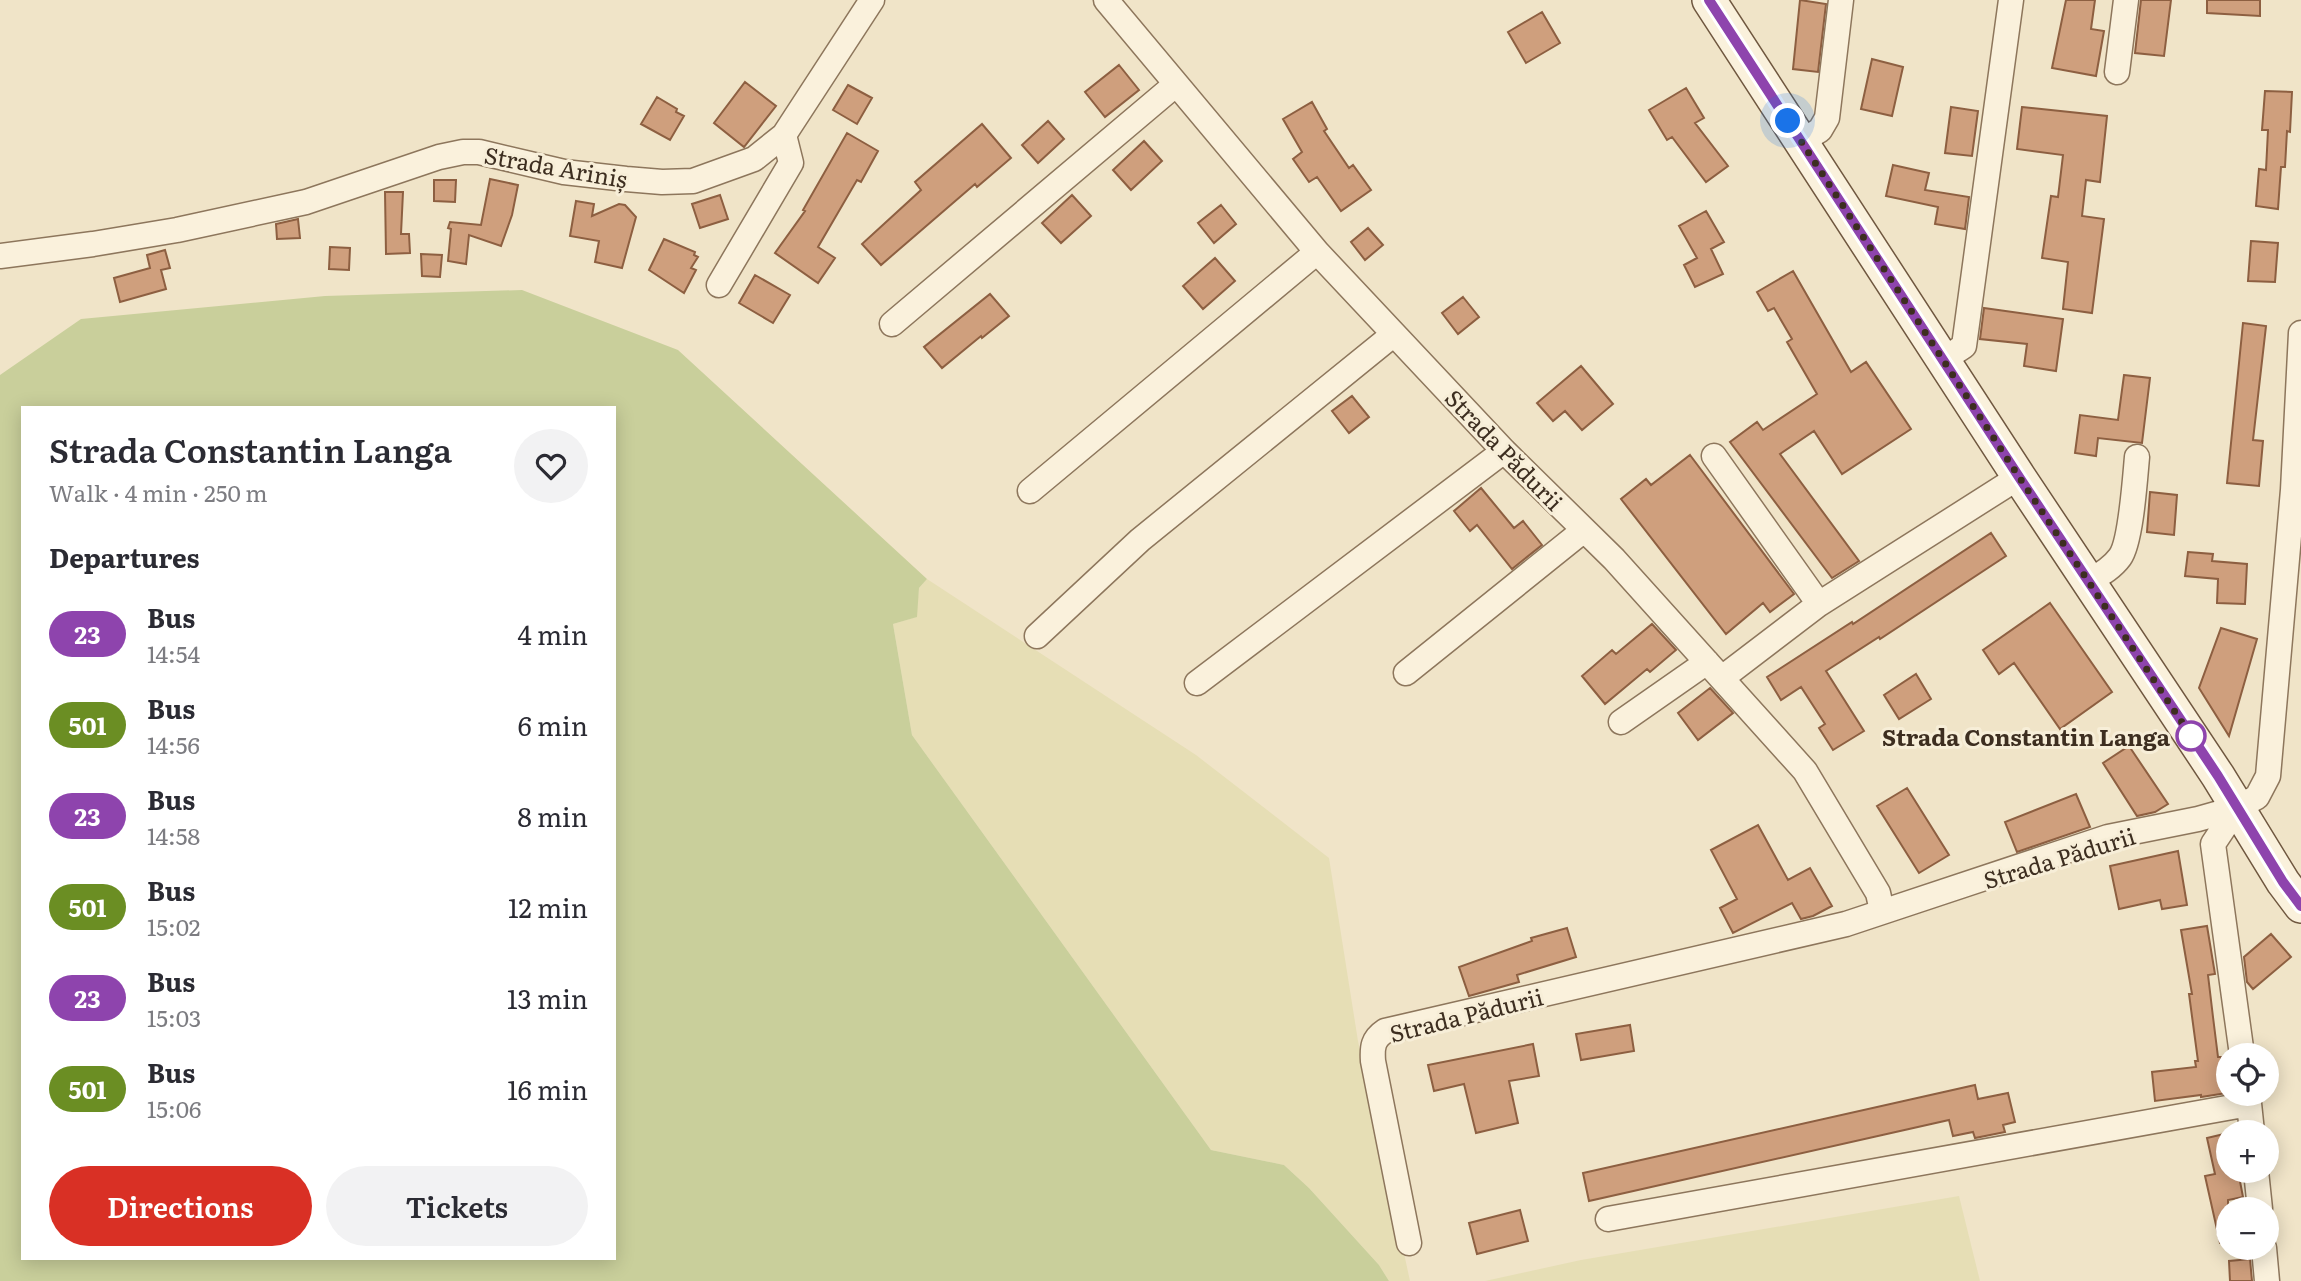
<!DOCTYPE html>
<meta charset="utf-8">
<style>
:root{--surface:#fff;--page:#f2f2f3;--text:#2b2b33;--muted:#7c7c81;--accent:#d93025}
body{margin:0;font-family:Literata,serif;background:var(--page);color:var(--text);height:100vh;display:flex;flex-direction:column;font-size:26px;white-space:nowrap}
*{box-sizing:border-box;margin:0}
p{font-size:23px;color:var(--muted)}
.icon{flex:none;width:38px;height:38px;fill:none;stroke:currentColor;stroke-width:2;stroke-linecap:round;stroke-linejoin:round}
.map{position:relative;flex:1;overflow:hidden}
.sheet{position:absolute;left:21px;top:406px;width:595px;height:854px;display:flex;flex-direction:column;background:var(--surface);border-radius:0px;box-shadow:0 4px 18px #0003}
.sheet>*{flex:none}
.badge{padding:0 14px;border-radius:23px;font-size:24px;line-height:46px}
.fabs{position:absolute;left:2216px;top:1043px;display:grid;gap:14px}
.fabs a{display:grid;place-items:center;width:63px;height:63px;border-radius:50%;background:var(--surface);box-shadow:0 4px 18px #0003;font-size:35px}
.you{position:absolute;width:35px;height:35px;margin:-18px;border:5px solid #fff;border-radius:50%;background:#1a73e8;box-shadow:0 0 0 10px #1a73e833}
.map>.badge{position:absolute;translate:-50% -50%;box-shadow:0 0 0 4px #fff}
h2{padding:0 28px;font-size:26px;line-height:63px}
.round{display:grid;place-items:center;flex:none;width:74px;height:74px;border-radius:37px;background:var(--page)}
.head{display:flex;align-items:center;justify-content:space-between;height:119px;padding:0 28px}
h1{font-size:33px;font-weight:600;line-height:52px}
.action{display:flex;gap:14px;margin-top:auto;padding:14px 28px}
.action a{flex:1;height:80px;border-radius:42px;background:var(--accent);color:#fff;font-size:28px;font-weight:600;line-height:80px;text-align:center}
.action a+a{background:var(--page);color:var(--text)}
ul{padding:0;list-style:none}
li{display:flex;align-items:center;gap:21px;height:91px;padding:0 28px}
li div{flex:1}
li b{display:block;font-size:26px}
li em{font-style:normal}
li .badge{min-width:77px;font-weight:700;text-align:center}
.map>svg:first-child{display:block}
.farmland{fill:#e6deb5}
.green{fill:#c9cf9b;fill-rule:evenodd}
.building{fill:#cf9f7d;stroke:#8d5f41;stroke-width:2}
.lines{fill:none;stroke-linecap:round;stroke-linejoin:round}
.street-casing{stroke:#8d765c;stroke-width:27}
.secondary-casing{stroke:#6f573f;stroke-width:36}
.street{stroke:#faf1dc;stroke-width:24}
.secondary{stroke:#faf1dc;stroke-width:33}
.line-casing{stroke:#fff;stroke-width:16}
.line{stroke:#8e44ad;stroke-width:10}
.walk{stroke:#3d2e20;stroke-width:7;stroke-dasharray:0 12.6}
.stop-dot{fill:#fff;stroke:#8e44ad;stroke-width:3.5}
.labels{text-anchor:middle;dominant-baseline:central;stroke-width:6;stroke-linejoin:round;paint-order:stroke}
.street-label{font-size:23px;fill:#3d2e20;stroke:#f7eed8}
.stop-label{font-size:23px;font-weight:bold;fill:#3d2e20;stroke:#f7eed8;text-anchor:end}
</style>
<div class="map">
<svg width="2301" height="1281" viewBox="0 0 2301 1281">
<rect width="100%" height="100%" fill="#f0e4c8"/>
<!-- farmland -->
<path class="farmland" d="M927,579L1196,755L1329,858L1358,1041L1410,1281H1389L1379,1265L1309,1188L1284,1165L1211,1150L912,735L893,624L916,617L919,588Z
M1959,1196L1980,1281H1485L1581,1260Z"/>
<!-- green -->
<path class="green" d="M522,290L678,350L927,579L919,588L917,617L893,624L912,735L1211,1150L1284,1165L1309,1188L1379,1265L1389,1281H0V375L81,319L325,296ZM23,408H614V1258H23Z"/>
<!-- building -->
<path class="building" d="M1800,0L1826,4L1818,72L1793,69Z
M2066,0H2095L2091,29L2104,31L2096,76L2052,68Z
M2141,0H2171L2164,56L2135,53Z
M2207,0H2260V16L2207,13Z
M1542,12L1560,43L1526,63L1508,32Z
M1872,59L1903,67L1892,116L1861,109Z
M1119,65L1139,90L1105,117L1085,92Z
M745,82L776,106L744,147L714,123Z
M848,85L872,98L857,124L833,110Z
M1686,88L1704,118L1695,123L1728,166L1706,182L1672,137L1667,140L1649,110Z
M2265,91L2292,92L2290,132L2287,131L2285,167H2281L2278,209L2256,206L2259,169L2266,170L2268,130H2262Z
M657,97L677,109L676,112L684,116L670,140L641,124Z
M1312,102L1327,129L1324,131L1349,168L1353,165L1371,190L1341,211L1317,177L1309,182L1293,159L1302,152L1283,119Z
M1951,107L1978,111L1972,156L1945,153Z
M2022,107L2107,116L2100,182L2086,180L2082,216L2104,219L2092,313L2063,309L2068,262L2042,258L2051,196L2058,197L2063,155L2017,149Z
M1048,121L1064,139L1038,163L1022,145Z
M982,124L1011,158L977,187L975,184L881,265L862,244L921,190L915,182Z
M847,133L878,151L861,182L857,180L818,247L835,258L818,283L775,253L805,211L803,210Z
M1144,141L1162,161L1131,190L1113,170Z
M1893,165L1929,173L1925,190L1969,197L1965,229L1935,224L1938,207L1886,196Z
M490,179L518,185L512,215L501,246L469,235L466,264L448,261L451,229L448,228L450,222L481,225Z
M434,180H456L455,202L434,201Z
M385,192H403L401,234H409L410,253L386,254Z
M720,195L728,219L700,228L692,204Z
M1072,195L1091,216L1061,243L1042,223Z
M576,201L594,204L592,216L619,204L625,205L636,217L622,268L595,262L599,241L570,236Z
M1221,205L1236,224L1214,243L1198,223Z
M1706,211L1724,242L1711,249L1723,274L1695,287L1684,265L1697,258L1679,226Z
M298,219L300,238L277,239L276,224Z
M1368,228L1383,245L1365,260L1351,242Z
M664,239L695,252L694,255L698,257L691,268L696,270L684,293L649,270Z
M2251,241L2278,243L2275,282L2248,281Z
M330,247L350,248L349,270L329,269Z
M165,250L170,268L161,270L166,289L120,302L114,278L150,268L147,255Z
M421,254L442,255L440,277L422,276Z
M1215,258L1235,281L1203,309L1183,286Z
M1793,271L1851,372L1866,362L1911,429L1842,474L1814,431L1780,454L1859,561L1832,578L1730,442L1757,422L1763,430L1817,394L1787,342L1792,339L1774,308L1768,311L1757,292Z
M755,275L790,295L773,323L739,303Z
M990,294L1009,316L982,338L981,336L942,368L924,347Z
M1463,297L1479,317L1458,334L1442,313Z
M1984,308L2063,319L2056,371L2024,366L2027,344L1980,339Z
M2243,323L2266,326L2253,440L2263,441L2259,486L2227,483Z
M1581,366L1613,404L1582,430L1565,411L1553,421L1537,403Z
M2124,375L2150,378L2142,443L2098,438L2096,456L2075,453L2080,415L2118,420Z
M1352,396L1369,417L1349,433L1332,411Z
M1690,455L1794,594L1770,612L1763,603L1726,634L1621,499L1646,479L1651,485Z
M1481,488L1514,528L1523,521L1542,545L1512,569L1477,525L1470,531L1454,511Z
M2150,492L2177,495L2174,535L2147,532Z
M1991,533L2006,556L1880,639L1879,637L1826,671L1864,731L1833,750L1819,728L1825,724L1801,687L1781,700L1767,677L1852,622L1853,624Z
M2188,552L2213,554L2212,561L2247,564L2245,604L2217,603L2218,579L2185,576Z
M2050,603L2112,692L2060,729L2014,663L1999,674L1983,650Z
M1652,624L1676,650L1650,672L1647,669L1605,704L1582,676L1612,650L1616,654Z
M2221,628L2257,639L2229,736L2199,688Z
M1916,674L1931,699L1899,719L1884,695Z
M1710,688L1733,713L1698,740L1678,713Z
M2129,746L2168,804L2155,812L2137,816L2103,763Z
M1907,788L1949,855L1919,873L1877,806Z
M2076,794L2090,827L2017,852L2005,822Z
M1758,825L1788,880L1810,868L1832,906L1813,916L1801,919L1792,903L1733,933L1720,908L1737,899L1711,850Z
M2178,851L2187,905L2162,909L2160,900L2119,909L2110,866Z
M2207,926L2215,974L2208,975L2213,1017L2218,1057H2221L2227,1093L2201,1097V1095L2155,1101L2152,1072L2196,1067L2195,1061H2198L2189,994H2192L2181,930Z
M1567,928L1576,957L1517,975L1519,982L1469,996L1459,967L1532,941L1531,938Z
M2271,934L2291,957L2253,989L2247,982L2244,957Z
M1630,1025L1634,1051L1581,1060L1576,1034Z
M1533,1044L1539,1076L1509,1081L1518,1123L1476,1133L1464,1084L1434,1091L1428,1065Z
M1975,1085L1978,1099L2008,1093L2015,1122L2003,1125L2005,1132L1975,1138L1973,1132L1953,1136L1949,1120L1589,1201L1583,1173Z
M2228,1133V1171H2238L2243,1197L2228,1200V1242L2220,1243L2205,1176L2215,1174L2207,1138Z
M1520,1210L1528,1241L1477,1254L1469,1223Z
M2250,1259L2252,1281H2230L2229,1261Z"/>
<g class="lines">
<defs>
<path id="street" d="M1106,0L1317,252L1504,451L1614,559L1805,771L1878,893L1882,911
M2117,72L2126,0
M1802,141L1820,130L1827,118L1841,0
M0,256L93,244L177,230L306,202L439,157L463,152H479L564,172L626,179L662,182L693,181L754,159L784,135L872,0
M719,285L791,163L784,135
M892,324L1175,85
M1943,360L1964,346L2011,0
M1714,456L1819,604
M1030,491L1317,252
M2089,581C2101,574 2112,568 2120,557C2131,542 2135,478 2137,457
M1037,636L1140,540L1394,334
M1406,673L1584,530
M1722,678L1819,604L2019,477
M1197,683L1504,451
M1621,722L1707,662
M2237,808L2213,844L2242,1055
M2248,1094L2252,1132
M2256,1171L2260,1209
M1608,1219L2249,1104
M1409,1243L1373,1061C1372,1047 1373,1039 1385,1031L1846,924L2108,837L2198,819L2237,808L2257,797L2268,776L2293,490L2301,333
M2264,1248L2267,1281"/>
<path id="secondary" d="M1709,0L2019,477L2218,776L2283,882L2301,906"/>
</defs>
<!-- street casing -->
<use href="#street" class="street-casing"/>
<!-- secondary casing -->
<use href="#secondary" class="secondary-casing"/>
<!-- street -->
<use href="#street" class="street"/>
<!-- secondary -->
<use href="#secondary" class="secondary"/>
</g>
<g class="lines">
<defs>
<path id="line" d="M1709,0L2019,477L2218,776L2283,882L2301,906"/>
</defs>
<!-- line casing -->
<use href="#line" class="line-casing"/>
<!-- line -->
<use href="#line" class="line"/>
<!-- walk -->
<path class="walk" d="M1788,121L2019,477L2191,736"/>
</g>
<!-- markers -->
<circle class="stop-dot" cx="2191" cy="736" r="14"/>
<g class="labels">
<!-- street labels -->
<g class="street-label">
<text transform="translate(556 166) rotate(10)">Strada Ariniș</text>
<text transform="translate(1505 449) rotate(46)">Strada Pădurii</text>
<text transform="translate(2059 857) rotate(-17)">Strada Pădurii</text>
<text transform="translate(1466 1014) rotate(-14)">Strada Pădurii</text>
</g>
<!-- stop labels -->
<g class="stop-label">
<text x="2170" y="736">Strada Constantin Langa</text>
</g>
</g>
</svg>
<div class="fabs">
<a><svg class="icon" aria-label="locate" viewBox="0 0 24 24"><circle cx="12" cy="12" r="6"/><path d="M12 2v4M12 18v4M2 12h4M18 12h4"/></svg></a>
<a>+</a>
<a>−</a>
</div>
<div class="you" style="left:1788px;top:121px"></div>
<section class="sheet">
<div class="head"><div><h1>Strada Constantin Langa</h1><p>Walk · 4 min · 250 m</p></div><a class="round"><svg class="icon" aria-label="heart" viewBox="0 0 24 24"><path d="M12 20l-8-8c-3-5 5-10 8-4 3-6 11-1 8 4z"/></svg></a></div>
<h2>Departures</h2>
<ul>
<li><span class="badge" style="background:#8e44ad;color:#fff">23</span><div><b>Bus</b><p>14:54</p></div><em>4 min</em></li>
<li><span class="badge" style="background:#6b8e23;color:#fff">501</span><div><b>Bus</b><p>14:56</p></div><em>6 min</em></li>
<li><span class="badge" style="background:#8e44ad;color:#fff">23</span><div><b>Bus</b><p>14:58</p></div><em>8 min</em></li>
<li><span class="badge" style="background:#6b8e23;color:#fff">501</span><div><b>Bus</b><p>15:02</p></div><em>12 min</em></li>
<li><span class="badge" style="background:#8e44ad;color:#fff">23</span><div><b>Bus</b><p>15:03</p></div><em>13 min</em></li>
<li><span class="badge" style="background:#6b8e23;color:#fff">501</span><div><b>Bus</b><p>15:06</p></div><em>16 min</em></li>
</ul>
<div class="action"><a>Directions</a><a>Tickets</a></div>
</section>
</div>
